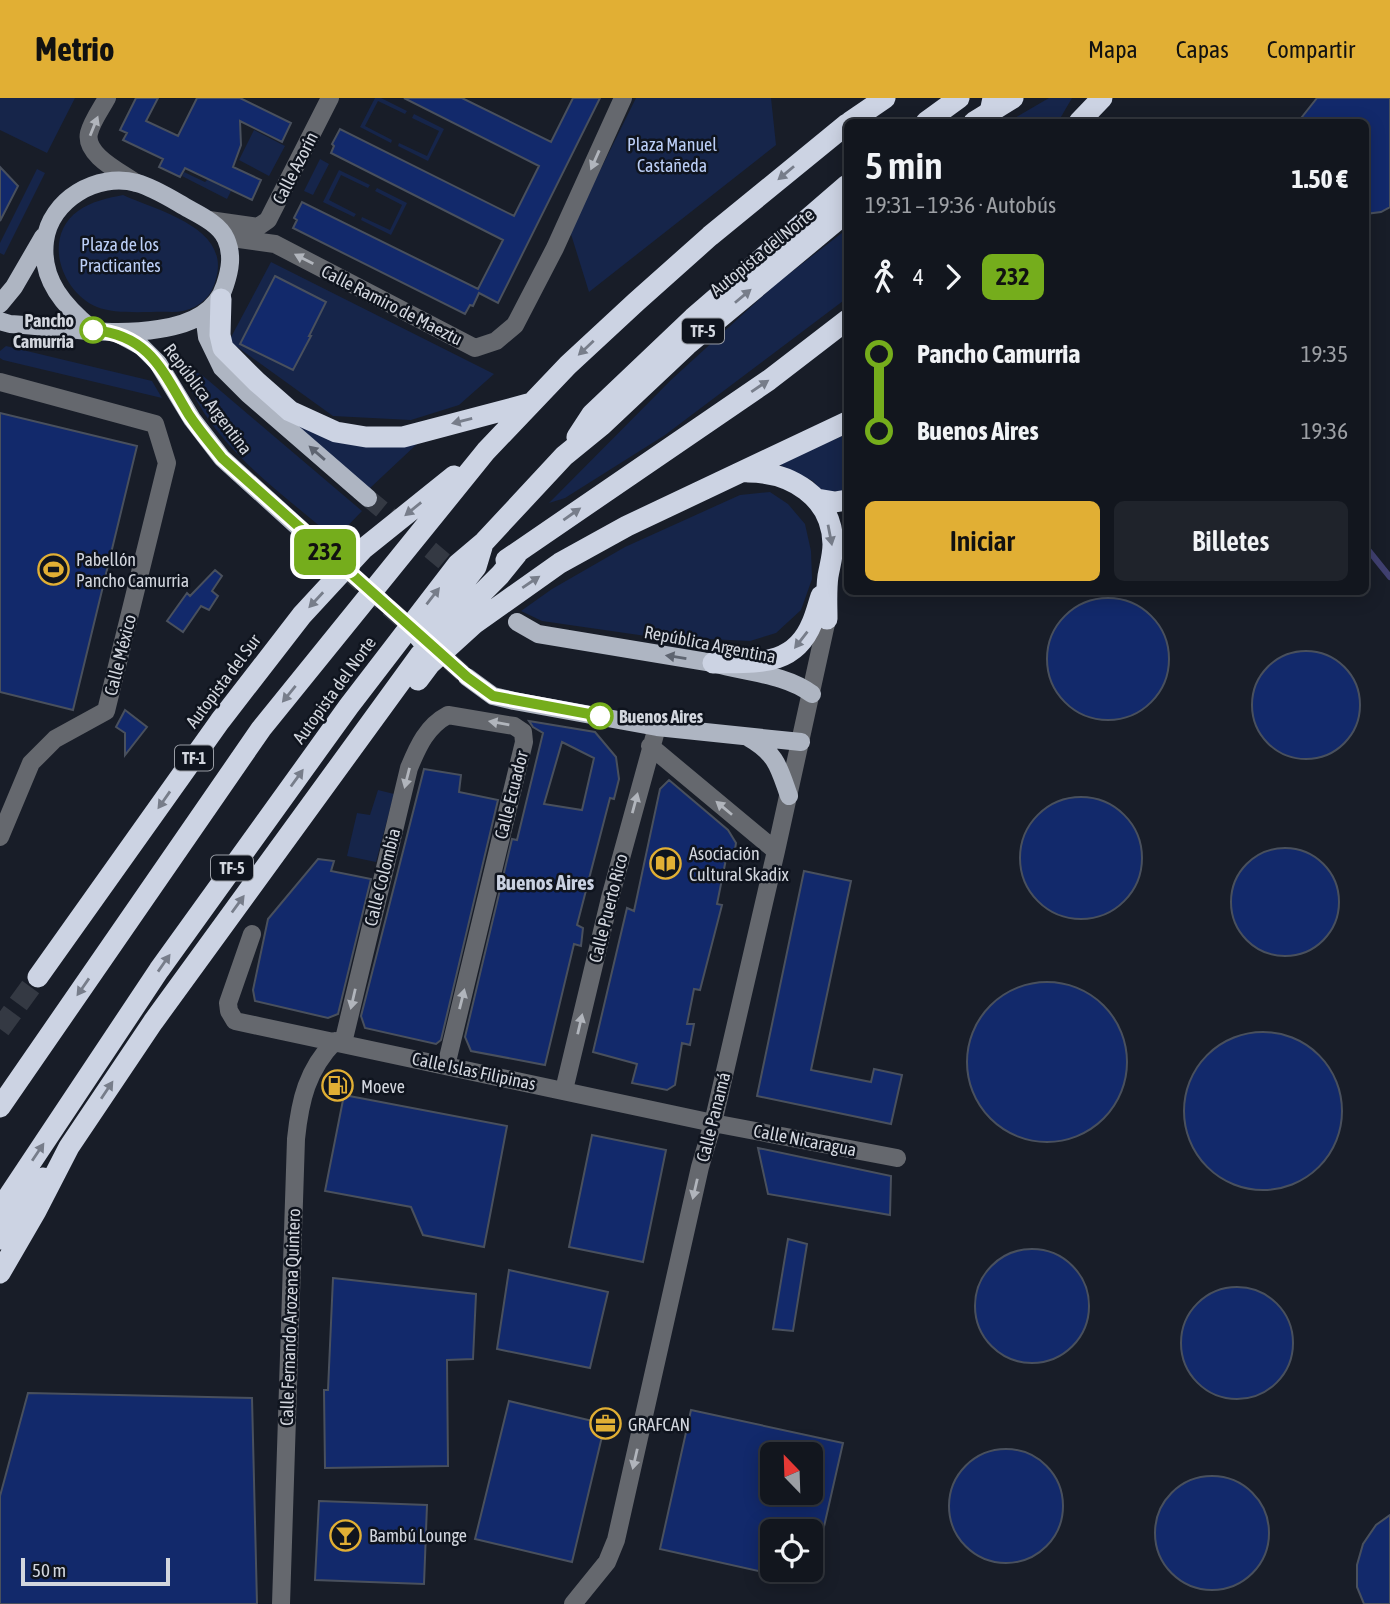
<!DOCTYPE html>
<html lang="es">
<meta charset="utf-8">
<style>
:root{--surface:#12161e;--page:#1f232b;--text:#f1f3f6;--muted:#9c9fa4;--line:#31353c;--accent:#e1af34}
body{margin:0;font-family:"Asap Condensed",sans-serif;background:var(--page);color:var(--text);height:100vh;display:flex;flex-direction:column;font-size:26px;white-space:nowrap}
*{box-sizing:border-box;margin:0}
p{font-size:23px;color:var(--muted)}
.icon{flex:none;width:38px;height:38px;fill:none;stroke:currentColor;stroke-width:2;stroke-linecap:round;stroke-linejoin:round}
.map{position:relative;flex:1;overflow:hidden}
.panel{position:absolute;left:844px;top:21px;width:525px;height:476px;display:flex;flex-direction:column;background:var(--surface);border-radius:10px;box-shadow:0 4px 18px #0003,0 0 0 2px var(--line)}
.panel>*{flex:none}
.badge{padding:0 14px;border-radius:10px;font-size:24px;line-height:46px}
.needle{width:46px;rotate:337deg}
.fabs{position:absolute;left:760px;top:1344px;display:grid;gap:14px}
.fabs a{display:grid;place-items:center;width:63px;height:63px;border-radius:10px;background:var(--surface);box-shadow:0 4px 18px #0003,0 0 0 2px var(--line);font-size:35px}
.scale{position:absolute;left:21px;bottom:18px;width:149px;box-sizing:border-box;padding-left:7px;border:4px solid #d2d6de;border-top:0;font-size:19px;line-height:24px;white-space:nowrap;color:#d2d6de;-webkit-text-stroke:5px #0f141e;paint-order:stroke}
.map>.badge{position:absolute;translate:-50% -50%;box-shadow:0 0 0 4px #fff}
.legs{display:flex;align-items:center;gap:10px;height:77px;padding:0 21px;font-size:23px}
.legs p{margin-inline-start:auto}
.headline{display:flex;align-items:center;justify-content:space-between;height:119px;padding:0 21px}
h1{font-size:38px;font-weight:600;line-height:52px}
.primary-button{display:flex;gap:14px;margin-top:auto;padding:14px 21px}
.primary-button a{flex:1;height:80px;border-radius:10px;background:var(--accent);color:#111;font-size:28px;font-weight:600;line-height:80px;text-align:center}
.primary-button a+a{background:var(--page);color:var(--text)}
ul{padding:0 21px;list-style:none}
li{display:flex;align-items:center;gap:24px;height:77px;font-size:26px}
li i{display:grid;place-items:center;width:10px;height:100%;margin:0 9px;background:currentColor}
li i::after{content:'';width:18px;height:18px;margin:-9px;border:5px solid;border-radius:50%;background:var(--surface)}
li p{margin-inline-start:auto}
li:first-child i{background:linear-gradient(#0000 50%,currentColor 0)}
li:last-child i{background:linear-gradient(currentColor 50%,#0000 0)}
header{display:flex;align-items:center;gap:42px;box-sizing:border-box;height:98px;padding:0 35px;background:var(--accent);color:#111}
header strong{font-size:33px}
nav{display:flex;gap:38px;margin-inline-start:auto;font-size:24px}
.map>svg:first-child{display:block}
.green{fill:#16254a}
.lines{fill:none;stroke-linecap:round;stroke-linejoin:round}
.stream{stroke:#404070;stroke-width:6}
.building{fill:#12296b;stroke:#49505d;stroke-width:2;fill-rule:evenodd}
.major-tunnel{stroke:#343943;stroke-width:18;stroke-dasharray:18 9;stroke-linecap:butt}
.highway-tunnel{stroke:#343943;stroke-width:21;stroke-dasharray:21 10;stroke-linecap:butt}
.minor{stroke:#65686e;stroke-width:18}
.major{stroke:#aeb5c2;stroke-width:18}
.highway{stroke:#ccd3e3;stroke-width:21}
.highway-bridge{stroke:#ccd3e3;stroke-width:21}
.oneway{fill:#b1b5bc}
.oneway2{fill:#777d8a}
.oneway3{fill:#5e6470}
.line-1-casing{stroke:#fff;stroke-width:16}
.line-1{stroke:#75ad1c;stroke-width:10}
.stop-1-dot{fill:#fff;stroke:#75ad1c;stroke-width:3.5}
.labels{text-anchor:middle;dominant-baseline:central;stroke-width:5;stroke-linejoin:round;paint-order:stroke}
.shield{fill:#0f141e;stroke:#989ca4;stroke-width:2}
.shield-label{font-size:16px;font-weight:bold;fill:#d2d6de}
.park-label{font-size:18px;fill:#bccff7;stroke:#0f141e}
.street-label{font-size:18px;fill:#d2d6de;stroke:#0f141e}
.stop-label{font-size:18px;font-weight:bold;fill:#d2d6de;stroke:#0f141e;text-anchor:end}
.poi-label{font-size:18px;fill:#d2d6de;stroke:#0f141e;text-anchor:start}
.quarter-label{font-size:21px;font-weight:bold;fill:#c9d1e1;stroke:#0f141e}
</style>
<header>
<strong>Metrio</strong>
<nav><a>Mapa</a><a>Capas</a><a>Compartir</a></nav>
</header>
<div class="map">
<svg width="1390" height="1506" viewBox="0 0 1390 1506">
<rect width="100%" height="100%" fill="#181d28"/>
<!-- green -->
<path class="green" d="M0,0H75L47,55L0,32Z
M375,0H381L407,13L405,16L378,3L365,28L392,42L391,45L360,29Z
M636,0H771L776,47L589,194L570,133Z
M1049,0H1072L1058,24H1008Z
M414,16L444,31L428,63L398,48L399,45L427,58L439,33L412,20Z
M254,32L285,48L269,78L239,62Z
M320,61L329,66L313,97L304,93Z
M37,71L45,75L4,157L0,155V145Z
M339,72L370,87L368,90L341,77L329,102L356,116L354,119L323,104Z
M184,74L205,84L208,81L231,93L227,101L182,78Z
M377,90L407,105L391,137L361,122L362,119L390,132L402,107L375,93Z
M123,97C163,115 240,132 212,192C204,207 188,214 172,214C151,213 116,217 97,209C61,194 42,139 78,113C92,103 108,100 123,97Z
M847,131V200L665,337L565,400L549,405L671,282L776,186Z
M271,164L494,276L459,307L411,322L333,318L229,243Z
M6,248L152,283L162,300L3,262L0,260V253Z
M182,267L202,277L362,413L335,441C283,396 222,355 191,292C187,284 181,276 182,267Z
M281,316L418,345L369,391Z
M847,336V393L822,394L813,383L778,366Z
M770,394L788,406L805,426L811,453L812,481L801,512L776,535L750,543L646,538L542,523L521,513L552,491L625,449L740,397Z
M378,692L394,696L376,764L347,758L357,715L370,717Z"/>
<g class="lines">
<!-- stream -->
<path class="stream" d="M1365,448L1390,479"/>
</g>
<!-- building -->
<path class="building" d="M136,0H158L146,23L178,38L197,0H240L291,25L282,44L240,23L241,47L233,69L261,82L252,102L185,70L180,79L159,69L163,61L123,42L127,35L120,32Z
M404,0H462L551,44L573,0H600L498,205L479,195L473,208L470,207L465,216L293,130L297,122L294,120L302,104L478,191L503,142L331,55L334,48L332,46L340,31L514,118L539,68Z
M1317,0H1390V109L1381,114L1365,116V24H1298Z
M0,69L18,88L0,123Z
M275,178L326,204L309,238H311L293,272L240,246Z
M0,315L137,348L73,612L0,594Z
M215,472L222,478L212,493L218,498L209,512L201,508L183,534L167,523L187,495L190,498Z
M1047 561a61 61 0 1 1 122 0a61 61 0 1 1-122 0Z
M1252 607a54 54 0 1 1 108 0a54 54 0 1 1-108 0Z
M125,612L147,629L125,657V635L116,629Z
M529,623L595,634L616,659L619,681L614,701L610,700L577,827L583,830L581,848L574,846L545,967L471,953L465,939L512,741L517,742L543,635L533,629ZM562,644L594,660L582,712L544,706Z
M424,671L461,677L459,694L498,702L441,942L436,946L365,930L361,918Z
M669,682L728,732L736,745L734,758L727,756L717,806L722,807L700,892L694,891L687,926H694L690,947L682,945L675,987L667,992L632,985L637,966L593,954L627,810L634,813L660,691Z
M1020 760a61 61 0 1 1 122 0a61 61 0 1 1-122 0Z
M1231 804a54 54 0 1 1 108 0a54 54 0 1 1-108 0Z
M318,761L334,763L331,773L371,781L338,916L328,920L255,903L253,892L268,821Z
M804,773L851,783L811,972L871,984L874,971L902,977L891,1026L757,998Z
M967 964a80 80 0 1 1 160 0a80 80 0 1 1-160 0Z
M1184 1013a79 79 0 1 1 158 0a79 79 0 1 1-158 0Z
M344,997L507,1028L484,1149L423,1137L411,1109L325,1093Z
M592,1037L666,1052L643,1164L569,1149Z
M758,1050L891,1078L890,1117L768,1096Z
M788,1141L807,1146L793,1233L773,1231Z
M975 1208a57 57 0 1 1 114 0a57 57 0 1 1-114 0Z
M509,1172L608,1194L590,1270L497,1251Z
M333,1180L476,1196L473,1261L447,1262L448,1368L325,1370L324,1292H328Z
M1181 1245a56 56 0 1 1 112 0a56 56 0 1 1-112 0Z
M28,1295L252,1300L257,1506H0V1398Z
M509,1303L605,1326L572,1464L475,1441Z
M691,1312L843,1345L823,1433H772V1476L660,1451ZM772,1356H810V1395H772Z
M949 1408a57 57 0 1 1 114 0a57 57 0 1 1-114 0Z
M1155 1435a57 57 0 1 1 114 0a57 57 0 1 1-114 0Z
M319,1403L427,1407L424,1486L315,1482Z
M1390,1417V1506H1364L1357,1489V1467L1363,1446L1376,1427Z"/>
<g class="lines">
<!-- major-tunnel -->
<path class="major-tunnel" d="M368,400L463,479
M328,456L467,579"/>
<!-- highway-tunnel -->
<path class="highway-tunnel" d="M0,931L38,879"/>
<!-- minor -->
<path class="minor" d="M107,0C101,11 92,23 89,35C84,57 121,74 136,85
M209,122L258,129L268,122L330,0
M225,139L275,146L475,250L496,243L515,227L555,150L623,0
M0,284L155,326L167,365L106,613L55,641L31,665L0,739
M650,648L776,753
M252,836L228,905L229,913L235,923L713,1025L897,1060
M343,945L409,670C418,648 427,628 448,617L514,628L523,634L524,644L446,968
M564,992L610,800L657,629
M281,1506L296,1041C300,1002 307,972 335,943
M573,1506L607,1464L616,1442L700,1069L713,1025L776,753L827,521"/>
<!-- major -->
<path class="major" d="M0,206L14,189L43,139
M204,216L207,239L222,270L248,296L368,400
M0,223L10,226C59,229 110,239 159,231C187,227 216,216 225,187C230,172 233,157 226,141C220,127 202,118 189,111C173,102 155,90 137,85C97,74 50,102 45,143C40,182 65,209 93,232
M117,235L141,248L158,265L192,321L222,360L328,456
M517,524L538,536L713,565C745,575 784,575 812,596
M467,579L493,598L514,603L657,629L801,644
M749,640C777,656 779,670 789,698"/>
<!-- highway -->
<path class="highway" d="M850,24L885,0
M926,24L959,0
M974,24L1013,0
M1079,24L1102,0
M221,201L220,237L223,250L257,284L290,313L336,334L366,339H403L528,306
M577,339L592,316L693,220L847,87
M748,374C790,374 832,398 833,446C833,457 830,467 828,478C826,492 827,507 827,521
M817,401L835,404L847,402
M506,462L769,282L847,222
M420,540L476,469L482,449
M713,565C754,564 794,570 812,525C816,516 818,507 821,498
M418,582L430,566L474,526L560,465L627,428L847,324
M38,879L220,623L302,517L363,451L454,378
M0,1009L261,631L486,353L568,267L636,204L710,138L847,26
M0,1111L159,872L349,608L458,466L484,444L564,358L602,327L687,247L847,114
M0,1141L25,1102L43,1080
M0,1175L36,1113L69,1049L153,924L420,557L500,477L517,456"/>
<!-- highway-bridge -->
<path class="highway-bridge" d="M988,24L993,0"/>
</g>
<!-- one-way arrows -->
<defs><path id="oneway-solid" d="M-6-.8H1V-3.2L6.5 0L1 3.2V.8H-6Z" transform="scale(1.75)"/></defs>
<g class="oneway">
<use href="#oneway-solid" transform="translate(94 28) rotate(-68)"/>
<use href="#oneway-solid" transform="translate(595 62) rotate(114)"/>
<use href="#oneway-solid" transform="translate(304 161) rotate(-153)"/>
<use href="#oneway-solid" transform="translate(499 625) rotate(-170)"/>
<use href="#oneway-solid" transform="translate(407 680) rotate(104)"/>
<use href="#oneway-solid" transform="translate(635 705) rotate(-75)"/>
<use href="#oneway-solid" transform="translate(724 710) rotate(-140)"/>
<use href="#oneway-solid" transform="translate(353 901) rotate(103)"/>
<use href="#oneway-solid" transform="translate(462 901) rotate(-76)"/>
<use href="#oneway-solid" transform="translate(580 926) rotate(-77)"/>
<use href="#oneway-solid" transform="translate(695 1091) rotate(103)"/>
<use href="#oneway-solid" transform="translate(635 1361) rotate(103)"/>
</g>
<g class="oneway2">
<use href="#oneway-solid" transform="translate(786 75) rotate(140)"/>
<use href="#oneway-solid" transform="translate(743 198) rotate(-40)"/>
<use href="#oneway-solid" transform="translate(586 250) rotate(137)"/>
<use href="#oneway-solid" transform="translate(760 288) rotate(-34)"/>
<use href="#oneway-solid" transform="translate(462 323) rotate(166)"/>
<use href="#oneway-solid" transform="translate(413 411) rotate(141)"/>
<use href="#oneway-solid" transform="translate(572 416) rotate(-35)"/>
<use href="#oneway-solid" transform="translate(830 437) rotate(79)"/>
<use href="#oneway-solid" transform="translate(531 484) rotate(-34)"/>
<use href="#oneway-solid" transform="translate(433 498) rotate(-52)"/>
<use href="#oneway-solid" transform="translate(316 502) rotate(133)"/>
<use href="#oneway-solid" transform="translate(801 542) rotate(128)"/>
<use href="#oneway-solid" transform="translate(289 596) rotate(129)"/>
<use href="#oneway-solid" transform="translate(297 680) rotate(-54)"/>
<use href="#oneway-solid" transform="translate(164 702) rotate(125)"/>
<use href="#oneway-solid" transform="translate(238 806) rotate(-54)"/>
<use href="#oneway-solid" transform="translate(164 865) rotate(-55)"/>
<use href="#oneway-solid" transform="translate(83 889) rotate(125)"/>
<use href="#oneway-solid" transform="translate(107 992) rotate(-56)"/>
<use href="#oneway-solid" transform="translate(38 1054) rotate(-56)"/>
</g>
<g class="oneway3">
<use href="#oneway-solid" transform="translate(317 355) rotate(-139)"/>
<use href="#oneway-solid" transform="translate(676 559) rotate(-171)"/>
</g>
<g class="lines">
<defs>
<path id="line-1" d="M93,232C150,237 163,274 189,317C199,332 211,346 222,360L467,579L493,598L600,618"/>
</defs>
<!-- line-1 casing -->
<use href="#line-1" class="line-1-casing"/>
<!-- line-1 -->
<use href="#line-1" class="line-1"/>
</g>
<!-- icons -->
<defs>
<symbol id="stadium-ring" viewBox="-11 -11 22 22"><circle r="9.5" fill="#0f141e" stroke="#e1af34" stroke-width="1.5"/><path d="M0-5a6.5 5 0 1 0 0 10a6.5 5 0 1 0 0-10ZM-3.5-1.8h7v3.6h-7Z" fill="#e1af34"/></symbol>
<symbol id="library-ring" viewBox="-11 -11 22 22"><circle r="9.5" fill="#0f141e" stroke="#e1af34" stroke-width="1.5"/><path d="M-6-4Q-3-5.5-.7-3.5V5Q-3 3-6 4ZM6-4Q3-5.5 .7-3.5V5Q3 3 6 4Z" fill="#e1af34"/></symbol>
<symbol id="fuel-ring" viewBox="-11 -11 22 22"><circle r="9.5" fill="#0f141e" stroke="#e1af34" stroke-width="1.5"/><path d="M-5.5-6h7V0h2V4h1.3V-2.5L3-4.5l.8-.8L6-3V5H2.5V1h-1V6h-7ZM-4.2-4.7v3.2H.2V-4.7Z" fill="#e1af34"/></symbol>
<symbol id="office-ring" viewBox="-11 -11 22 22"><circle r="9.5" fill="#0f141e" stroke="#e1af34" stroke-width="1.5"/><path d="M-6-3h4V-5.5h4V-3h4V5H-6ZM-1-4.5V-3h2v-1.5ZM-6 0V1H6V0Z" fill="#e1af34"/></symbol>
<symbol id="bar-ring" viewBox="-11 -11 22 22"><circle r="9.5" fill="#0f141e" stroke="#e1af34" stroke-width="1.5"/><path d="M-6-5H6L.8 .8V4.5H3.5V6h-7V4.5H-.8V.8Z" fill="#e1af34"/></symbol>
</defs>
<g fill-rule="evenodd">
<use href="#stadium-ring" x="36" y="454" width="35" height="35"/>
<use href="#library-ring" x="648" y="748" width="35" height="35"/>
<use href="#fuel-ring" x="320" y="970" width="35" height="35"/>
<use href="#office-ring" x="588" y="1308" width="35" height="35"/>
<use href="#bar-ring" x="328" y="1420" width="35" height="35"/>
</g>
<!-- markers -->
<g class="stop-1-dot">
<circle cx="93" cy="232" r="12"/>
<circle cx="600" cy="618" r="12"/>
</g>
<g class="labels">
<!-- shield labels -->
<g class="shield">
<rect x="682" y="220.5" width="42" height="25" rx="5"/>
<rect x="175" y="647.5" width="38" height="25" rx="5"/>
<rect x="211" y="757.5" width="42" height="25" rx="5"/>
</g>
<g class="shield-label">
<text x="703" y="233">TF-5</text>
<text x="194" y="660">TF-1</text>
<text x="232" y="770">TF-5</text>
</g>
<!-- park labels -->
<g class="park-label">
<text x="672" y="46">Plaza Manuel<tspan x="672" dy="21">Castañeda</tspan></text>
<text x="120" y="146">Plaza de los<tspan x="120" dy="21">Practicantes</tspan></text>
</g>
<!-- street labels -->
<g class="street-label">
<text transform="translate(295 70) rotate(-63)">Calle Azorín</text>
<text transform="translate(762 154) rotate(-39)">Autopista del Norte</text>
<text transform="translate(392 207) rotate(27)">Calle Ramiro de Maeztu</text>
<text transform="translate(208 301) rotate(53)">República Argentina</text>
<text transform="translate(710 546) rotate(11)">República Argentina</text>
<text transform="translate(120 557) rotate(-76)">Calle México</text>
<text transform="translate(223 583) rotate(-53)">Autopista del Sur</text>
<text transform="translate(334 592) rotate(-54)">Autopista del Norte</text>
<text transform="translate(511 697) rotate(-76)">Calle Ecuador</text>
<text transform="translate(382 779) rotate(-76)">Calle Colombia</text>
<text transform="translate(608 810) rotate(-76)">Calle Puerto Rico</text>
<text transform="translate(474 973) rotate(12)">Calle Islas Filipinas</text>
<text transform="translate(713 1019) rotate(-76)">Calle Panamá</text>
<text transform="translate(805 1042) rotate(11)">Calle Nicaragua</text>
<text transform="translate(290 1219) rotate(-88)">Calle Fernando Arozena Quintero</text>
</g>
<!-- stop labels -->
<g class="stop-label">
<text x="74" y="222">Pancho<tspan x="74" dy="21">Camurria</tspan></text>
<text x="619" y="618" text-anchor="start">Buenos Aires</text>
</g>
<!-- poi labels -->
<g class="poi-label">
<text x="76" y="461">Pabellón<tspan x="76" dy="21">Pancho Camurria</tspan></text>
<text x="689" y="755">Asociación<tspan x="689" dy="21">Cultural Skadix</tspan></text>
<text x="361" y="988">Moeve</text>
<text x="628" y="1326">GRAFCAN</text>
<text x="369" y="1437">Bambú Lounge</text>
</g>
<!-- quarter labels -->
<g class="quarter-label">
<text x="545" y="784">Buenos Aires</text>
</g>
</g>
</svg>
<div class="fabs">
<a><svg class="needle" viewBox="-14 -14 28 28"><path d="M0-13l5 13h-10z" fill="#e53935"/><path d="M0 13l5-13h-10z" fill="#9c9fa4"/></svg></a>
<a><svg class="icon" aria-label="locate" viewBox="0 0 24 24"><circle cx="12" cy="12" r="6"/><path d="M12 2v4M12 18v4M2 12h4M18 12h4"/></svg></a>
</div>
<div class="scale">50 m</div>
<b class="badge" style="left:325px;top:454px;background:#75ad1c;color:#111">232</b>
<section class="panel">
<div class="headline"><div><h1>5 min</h1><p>19:31 – 19:36 · Autobús</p></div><b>1.50 €</b></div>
<div class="legs"><svg class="icon" aria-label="walk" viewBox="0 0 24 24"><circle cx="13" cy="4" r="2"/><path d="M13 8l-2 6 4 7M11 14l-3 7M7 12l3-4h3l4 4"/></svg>4<svg class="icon" aria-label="forward" viewBox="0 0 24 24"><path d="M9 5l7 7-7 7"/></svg><b class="badge" style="background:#75ad1c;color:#111">232</b></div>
<ul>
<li><i style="color:#75ad1c"></i><b>Pancho Camurria</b><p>19:35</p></li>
<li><i style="color:#75ad1c"></i><b>Buenos Aires</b><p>19:36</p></li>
</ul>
<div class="primary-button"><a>Iniciar</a><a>Billetes</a></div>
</section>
</div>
